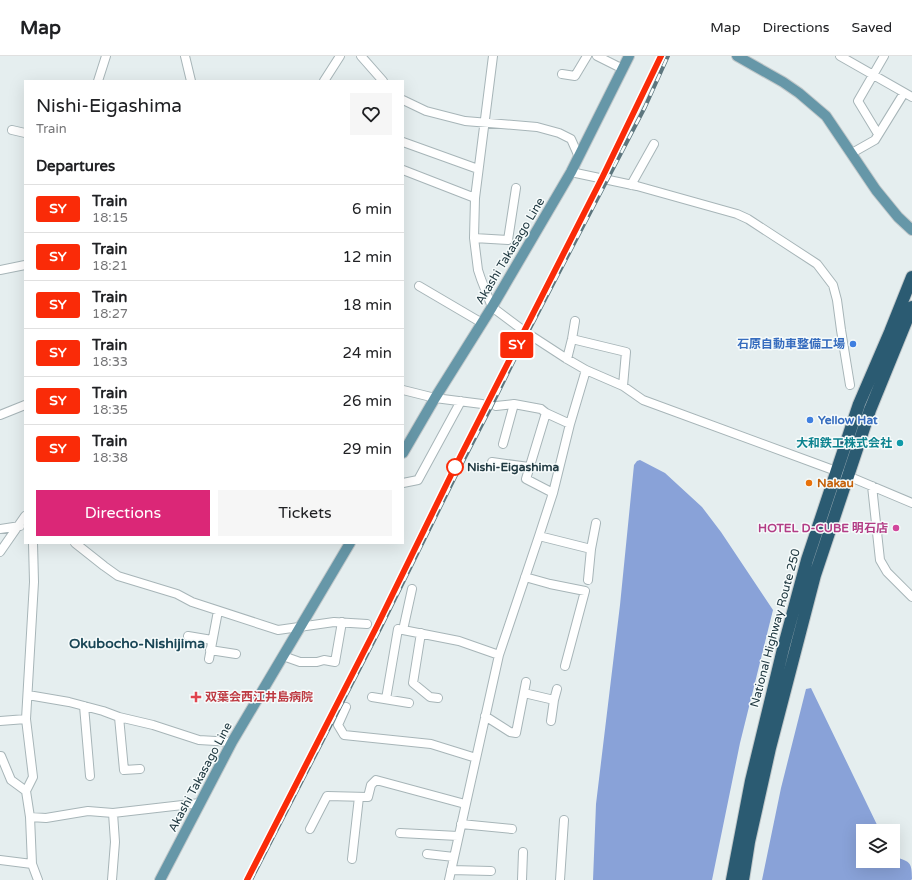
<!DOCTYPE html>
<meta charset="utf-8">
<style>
:root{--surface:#fff;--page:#f6f6f6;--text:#202124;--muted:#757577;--line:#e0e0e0;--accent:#db2777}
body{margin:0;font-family:"Varela Round","Noto Sans JP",sans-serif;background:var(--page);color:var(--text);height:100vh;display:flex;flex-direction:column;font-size:15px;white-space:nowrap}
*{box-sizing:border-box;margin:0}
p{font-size:13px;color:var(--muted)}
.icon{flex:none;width:22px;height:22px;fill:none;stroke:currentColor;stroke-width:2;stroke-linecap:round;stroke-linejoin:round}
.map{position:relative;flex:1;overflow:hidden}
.sheet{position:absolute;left:24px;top:24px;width:380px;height:464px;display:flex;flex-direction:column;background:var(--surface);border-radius:0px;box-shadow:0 4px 16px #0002}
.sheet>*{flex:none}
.badge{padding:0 8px;border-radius:3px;font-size:14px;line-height:26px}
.controls{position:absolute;left:856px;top:768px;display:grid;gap:8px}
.controls a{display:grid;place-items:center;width:44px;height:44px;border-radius:0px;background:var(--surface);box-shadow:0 4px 16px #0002;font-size:20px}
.map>.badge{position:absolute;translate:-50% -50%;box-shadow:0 0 0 2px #fff}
h2{padding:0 12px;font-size:15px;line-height:36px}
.round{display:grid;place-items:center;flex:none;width:42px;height:42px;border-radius:0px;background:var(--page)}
.head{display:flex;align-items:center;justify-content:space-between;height:68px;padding:0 12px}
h1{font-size:19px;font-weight:600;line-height:30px}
.action{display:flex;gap:8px;margin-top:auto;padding:8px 12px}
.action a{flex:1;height:46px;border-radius:0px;background:var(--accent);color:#fff;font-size:16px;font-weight:600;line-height:46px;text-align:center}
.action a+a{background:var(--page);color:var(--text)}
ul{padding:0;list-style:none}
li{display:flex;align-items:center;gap:12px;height:48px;padding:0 12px;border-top:1px solid var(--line)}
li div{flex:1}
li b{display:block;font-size:15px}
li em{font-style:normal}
li .badge{min-width:44px;font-weight:700;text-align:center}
header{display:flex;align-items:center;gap:24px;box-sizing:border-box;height:56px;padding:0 20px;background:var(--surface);border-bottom:1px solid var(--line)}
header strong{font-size:19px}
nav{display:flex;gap:22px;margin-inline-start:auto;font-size:14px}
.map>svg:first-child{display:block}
.water{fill:#89a2d8}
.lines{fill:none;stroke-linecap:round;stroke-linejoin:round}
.minor-casing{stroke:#a7b5b8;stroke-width:10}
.major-casing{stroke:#c1c8ca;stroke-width:12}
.highway-casing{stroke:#c1c8ca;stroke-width:14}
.minor{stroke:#fff;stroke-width:8}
.major{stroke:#6697a8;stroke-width:10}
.highway{stroke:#2b5b72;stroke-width:12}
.rail-casing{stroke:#5d767e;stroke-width:4}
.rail{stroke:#f6fbfb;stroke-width:2.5;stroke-dasharray:8;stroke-linecap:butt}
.line-casing{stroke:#fff;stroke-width:9}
.line{stroke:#fa2b08;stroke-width:6}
.shop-dot{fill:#3f7fe0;stroke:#f6fbfb;stroke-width:1.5}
.culture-dot{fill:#0f9aa8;stroke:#f6fbfb;stroke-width:1.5}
.stop-dot{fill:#fff;stroke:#fa2b08;stroke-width:2}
.food-dot{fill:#e8710a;stroke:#f6fbfb;stroke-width:1.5}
.hotel-dot{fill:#d1479c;stroke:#f6fbfb;stroke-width:1.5}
.health-dot{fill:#e0444e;stroke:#f6fbfb;stroke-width:1.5}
.labels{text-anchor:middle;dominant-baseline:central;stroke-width:3;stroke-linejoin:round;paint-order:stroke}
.street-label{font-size:12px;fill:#223b43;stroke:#f6fbfb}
.shop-label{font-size:12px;font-weight:bold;fill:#366cbe;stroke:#f6fbfb;text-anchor:end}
.culture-label{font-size:12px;font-weight:bold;fill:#0d838f;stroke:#f6fbfb;text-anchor:end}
.stop-label{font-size:12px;font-weight:bold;fill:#223b43;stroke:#f6fbfb;text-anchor:start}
.food-label{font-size:12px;font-weight:bold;fill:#c56008;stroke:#f6fbfb;text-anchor:start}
.hotel-label{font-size:12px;font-weight:bold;fill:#b23c85;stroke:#f6fbfb;text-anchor:end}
.health-label{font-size:12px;font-weight:bold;fill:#be3a42;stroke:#f6fbfb;text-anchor:start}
.quarter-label{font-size:14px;font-weight:bold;fill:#1b4757;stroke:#f6fbfb}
</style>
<header>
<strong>Map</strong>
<nav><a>Map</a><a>Directions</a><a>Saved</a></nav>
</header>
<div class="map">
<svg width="912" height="824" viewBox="0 0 912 824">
<rect width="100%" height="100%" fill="#e5eeef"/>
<!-- water -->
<path class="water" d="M640,404L665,417L702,451L721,476L773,554L740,687L712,824H593L596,748L620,549L634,409L637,405Z
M811,632L880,775H863V805H893V800C909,806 912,804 912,823L911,824H762L781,732L806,633Z"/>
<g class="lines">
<defs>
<path id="minor" d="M185,0L191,25
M361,0L383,25
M493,0L475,142L474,182L478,214L481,223L492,251L524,275L567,303L586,314L623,330L643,344L836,415L912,447
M597,0L623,13
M840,0L912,41
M562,18L575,20L587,0
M98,25L106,0
M324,25L340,0
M403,44L426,55L465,65L537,71L559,77L571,83L579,101
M12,74L25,77
M878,78L858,45L884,0
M403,86L478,113
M852,97L875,84L904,37
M403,114L475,142
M571,116L637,130L737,158L748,163L817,208L833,229L837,244L841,274L850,329
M631,129L654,88
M474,182L508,184L516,132
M0,214L25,209
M419,230L482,267
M572,283L626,296L623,330
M567,303L572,283L575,265
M403,334L435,342L482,348
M496,350L514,348L541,353L546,357L570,368
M546,357L526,423L553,437
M0,359L25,349
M503,388L514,348
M492,406L529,411
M403,427L418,424L461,345
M872,430L880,504L887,516L912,541
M0,473L20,470
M539,480L591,493
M33,487L34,526L26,663L33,721L26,735L30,761L32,808L38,824
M75,487L104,510L118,520L177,538L192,546L278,574L334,566L367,568
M0,496L25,460
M525,521L550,528L585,535L565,610
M588,524L591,493L596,467
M403,574L412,533
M421,577L413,627L430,641L438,642
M188,580L212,584
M210,594L236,598
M283,600L300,606H317L324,604L335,606L342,566
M209,603L218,555
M524,637L554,644
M28,639L69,646L103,655L119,661L153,669L199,684L232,686
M372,641L409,647
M386,643L398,573L459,585L499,599
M84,650L90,720
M346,651L338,669L344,679L431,688L476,702
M485,660L510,676L516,677L526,626
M119,661L124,714L140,713
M0,665L26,663
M551,665L554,644L557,633
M0,700H1L11,724L26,735
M30,761L46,762L88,755L113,757L200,747
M461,768L512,773
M310,773L327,740L368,741L371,729L376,724L465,748
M400,777L458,780
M427,798L454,801
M352,803L359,741
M0,804L32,808
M451,814L491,815
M112,824L115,786L113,757
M449,824L499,599L539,480L553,437L570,368L586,314
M522,824L523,796
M560,824L564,764"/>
<path id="major" d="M737,0L783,26L799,37L826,60L876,134L898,161L912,174
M403,397L435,342L492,251L571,116L629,0
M160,824L232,686L350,487"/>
<path id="highway" d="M732,824L751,725L783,593L807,504L859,348L890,276L912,221
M743,824L749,786L770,692L815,519L870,354L912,251"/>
</defs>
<!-- minor casing -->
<use href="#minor" class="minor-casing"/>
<!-- major casing -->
<use href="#major" class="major-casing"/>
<!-- highway casing -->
<use href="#highway" class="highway-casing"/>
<!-- minor -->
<use href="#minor" class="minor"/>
<!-- major -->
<use href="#major" class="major"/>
<!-- highway -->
<use href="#highway" class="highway"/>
<defs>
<path id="rail" d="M605,115L661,0
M251,824L381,571L459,413L492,349L527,278L645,51L668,0"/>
</defs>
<!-- rail casing -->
<use href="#rail" class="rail-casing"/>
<!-- rail -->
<use href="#rail" class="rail"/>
</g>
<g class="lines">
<defs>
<path id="line" d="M247,824L377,570L455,411L602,122L661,0"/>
</defs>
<!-- line casing -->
<use href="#line" class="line-casing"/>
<!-- line -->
<use href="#line" class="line"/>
</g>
<!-- markers -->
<g class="shop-dot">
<circle cx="853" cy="288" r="4"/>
<circle cx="810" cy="364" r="4"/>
</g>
<circle class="culture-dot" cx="900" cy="387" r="4"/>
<circle class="stop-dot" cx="455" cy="411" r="8"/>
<circle class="food-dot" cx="809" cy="427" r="4"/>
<circle class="hotel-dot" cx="896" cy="472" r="4"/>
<path class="health-dot" d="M194 635h4v4h4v4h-4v4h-4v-4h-4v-4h4z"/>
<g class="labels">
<!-- street labels -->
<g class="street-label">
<text transform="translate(510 195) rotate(-59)">Akashi Takasago Line</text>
<text transform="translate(775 572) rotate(-75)">National Highway Route 250</text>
<text transform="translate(200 721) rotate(-62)">Akashi Takasago Line</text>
</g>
<!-- shop labels -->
<g class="shop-label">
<text x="845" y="288">石原自動車整備工場</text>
<text x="818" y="364" text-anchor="start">Yellow Hat</text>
</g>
<!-- culture labels -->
<g class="culture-label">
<text x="892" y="387">大和鉄工株式会社</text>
</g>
<!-- stop labels -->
<g class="stop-label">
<text x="467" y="411">Nishi-Eigashima</text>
</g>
<!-- food labels -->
<g class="food-label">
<text x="817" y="427">Nakau</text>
</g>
<!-- hotel labels -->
<g class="hotel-label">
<text x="888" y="472">HOTEL D-CUBE 明石店</text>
</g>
<!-- health labels -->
<g class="health-label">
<text x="205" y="641">双葉会西江井島病院</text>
</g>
<!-- quarter labels -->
<g class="quarter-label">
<text x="137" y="587">Okubocho-Nishijima</text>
</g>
</g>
</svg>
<div class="controls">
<a><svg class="icon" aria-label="layers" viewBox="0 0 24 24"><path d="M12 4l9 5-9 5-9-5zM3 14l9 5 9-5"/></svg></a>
</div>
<b class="badge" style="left:517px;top:289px;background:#fa2b08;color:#fff">SY</b>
<section class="sheet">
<div class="head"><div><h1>Nishi-Eigashima</h1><p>Train</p></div><a class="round"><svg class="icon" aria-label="heart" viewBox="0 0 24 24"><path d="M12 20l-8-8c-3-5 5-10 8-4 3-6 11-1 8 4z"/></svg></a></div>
<h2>Departures</h2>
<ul>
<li><span class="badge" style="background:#fa2b08;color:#fff">SY</span><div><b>Train</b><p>18:15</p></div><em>6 min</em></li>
<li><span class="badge" style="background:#fa2b08;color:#fff">SY</span><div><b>Train</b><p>18:21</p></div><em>12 min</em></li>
<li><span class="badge" style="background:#fa2b08;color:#fff">SY</span><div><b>Train</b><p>18:27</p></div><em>18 min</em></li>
<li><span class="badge" style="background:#fa2b08;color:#fff">SY</span><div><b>Train</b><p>18:33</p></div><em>24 min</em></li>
<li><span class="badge" style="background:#fa2b08;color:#fff">SY</span><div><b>Train</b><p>18:35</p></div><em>26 min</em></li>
<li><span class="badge" style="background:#fa2b08;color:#fff">SY</span><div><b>Train</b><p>18:38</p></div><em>29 min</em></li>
</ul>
<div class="action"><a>Directions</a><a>Tickets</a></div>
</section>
</div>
